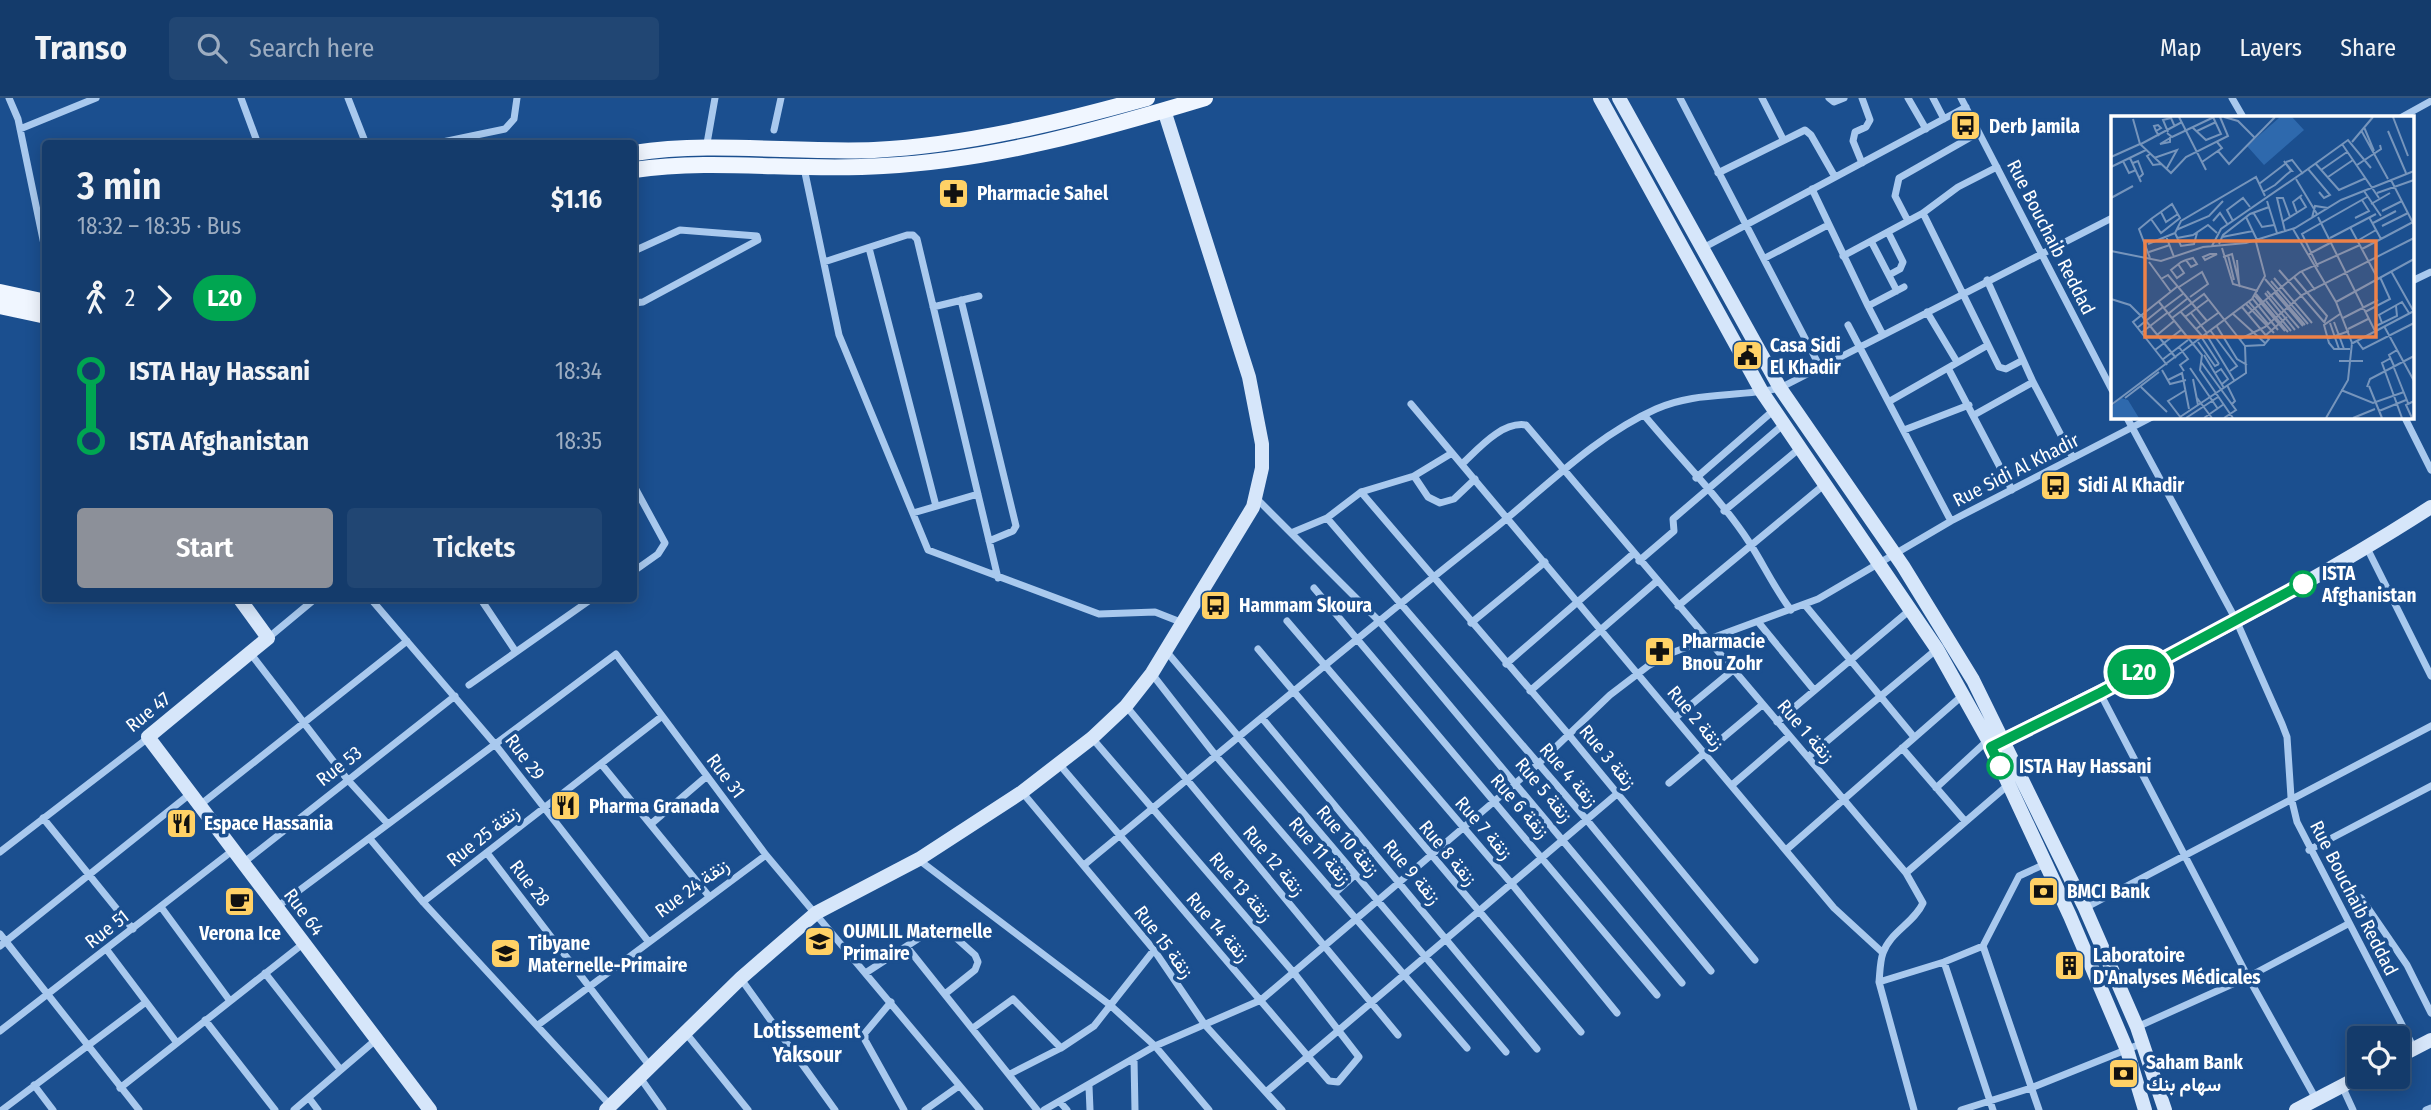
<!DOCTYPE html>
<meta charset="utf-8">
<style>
:root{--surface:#143b6b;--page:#214673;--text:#f1f3f6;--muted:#9dadc1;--line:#33557e;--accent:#8c9099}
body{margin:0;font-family:"Fira Sans Condensed",Vazirmatn,sans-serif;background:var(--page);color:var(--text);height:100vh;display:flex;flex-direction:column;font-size:26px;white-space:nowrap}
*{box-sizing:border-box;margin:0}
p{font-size:23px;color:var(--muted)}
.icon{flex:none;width:38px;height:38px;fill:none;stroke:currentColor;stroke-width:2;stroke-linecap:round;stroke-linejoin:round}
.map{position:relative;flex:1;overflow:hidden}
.details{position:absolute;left:42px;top:42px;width:595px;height:462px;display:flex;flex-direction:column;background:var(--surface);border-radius:7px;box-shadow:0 4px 18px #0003,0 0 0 2px var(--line)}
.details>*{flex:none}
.badge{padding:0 14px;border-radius:23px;font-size:24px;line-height:46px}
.fabs{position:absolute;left:2347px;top:928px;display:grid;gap:14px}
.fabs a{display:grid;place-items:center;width:63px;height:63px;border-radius:7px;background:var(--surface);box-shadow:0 4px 18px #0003,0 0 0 2px var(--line);font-size:35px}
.map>.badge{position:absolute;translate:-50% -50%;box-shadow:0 0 0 4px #fff}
.legs{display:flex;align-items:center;gap:10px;height:77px;padding:0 35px;font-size:23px}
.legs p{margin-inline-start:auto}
.headline{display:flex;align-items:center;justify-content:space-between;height:119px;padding:0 35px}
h1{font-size:38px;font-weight:600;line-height:52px}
.cta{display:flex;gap:14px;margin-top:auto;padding:14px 35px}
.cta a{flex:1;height:80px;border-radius:7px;background:var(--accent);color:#fff;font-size:28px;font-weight:600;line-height:80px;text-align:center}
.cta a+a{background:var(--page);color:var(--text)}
ul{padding:0 35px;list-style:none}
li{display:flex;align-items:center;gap:24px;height:70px;font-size:26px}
li i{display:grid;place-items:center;width:10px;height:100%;margin:0 9px;background:currentColor}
li i::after{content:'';width:18px;height:18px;margin:-9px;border:5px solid;border-radius:50%;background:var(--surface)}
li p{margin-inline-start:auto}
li:first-child i{background:linear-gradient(#0000 50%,currentColor 0)}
li:last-child i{background:linear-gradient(currentColor 50%,#0000 0)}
header{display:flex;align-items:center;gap:42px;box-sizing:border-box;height:98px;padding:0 35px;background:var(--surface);border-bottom:2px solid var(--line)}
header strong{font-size:33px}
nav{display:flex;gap:38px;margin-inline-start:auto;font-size:24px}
.search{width:490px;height:63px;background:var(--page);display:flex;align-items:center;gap:18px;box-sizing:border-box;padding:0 24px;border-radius:7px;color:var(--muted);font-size:26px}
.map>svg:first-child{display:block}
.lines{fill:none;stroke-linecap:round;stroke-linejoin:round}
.street{stroke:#a9c9ee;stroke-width:7}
.secondary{stroke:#d6e6fa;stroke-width:14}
.primary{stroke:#f0f6ff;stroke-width:16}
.line-1-casing{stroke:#fff;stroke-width:16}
.line-1{stroke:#00a651;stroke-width:10}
.stop-1-dot{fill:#fff;stroke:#00a651;stroke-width:3.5}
.labels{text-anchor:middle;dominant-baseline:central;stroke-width:7;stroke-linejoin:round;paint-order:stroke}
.poi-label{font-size:19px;font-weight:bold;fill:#fff;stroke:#1b4f8f;text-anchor:start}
.street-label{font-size:19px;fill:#fff;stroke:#1b4f8f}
.stop-label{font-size:19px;font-weight:bold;fill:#fff;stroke:#1b4f8f;text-anchor:start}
.neighbourhood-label{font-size:21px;font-weight:bold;fill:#fff;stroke:#1b4f8f}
.inset-road{fill:none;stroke:#7695bc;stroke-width:2}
.view{fill:#ee8249;fill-opacity:0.15;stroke:#ee8249;stroke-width:3.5}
.inset-edge{fill:none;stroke:#fff;stroke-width:3.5}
</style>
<header>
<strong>Transo</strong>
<div class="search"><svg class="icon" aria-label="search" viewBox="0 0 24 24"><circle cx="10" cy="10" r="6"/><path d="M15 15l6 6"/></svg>Search here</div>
<nav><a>Map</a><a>Layers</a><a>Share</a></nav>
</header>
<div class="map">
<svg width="2431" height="1012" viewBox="0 0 2431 1012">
<rect width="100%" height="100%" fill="#1b4f8f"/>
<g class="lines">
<!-- street -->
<path class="street" d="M9,0L18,21L46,156
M241,0L258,46
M348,0L366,46
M1680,0L1821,271
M1762,0L1783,41
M1829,0L1834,4L1844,0
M1908,0L1926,31
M1933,0L1944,21
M1961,0L2112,292
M2232,0L2243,19
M2402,19L2431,3
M20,31L96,0
M774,32L781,0
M433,46L505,31L514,21L517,0
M706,51L715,0
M1862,65L1853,43L1855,34L1866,29L1870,22L1862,0
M804,70L839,237L928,452L1099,516L1155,514L1183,525
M1718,75L1805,32L1811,37L1835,79
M1812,91L1868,208
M1923,115L1999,269L2006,271L2023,262
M1908,123L1895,98L1899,80L1978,35
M1888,134L1903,164L1900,171L1889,177
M1871,143L1897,193
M869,150L936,408
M1701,151L1966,9
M634,153L680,132L757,138L758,142L643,204L634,205
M1843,158L1923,115L1958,89L1997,69
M1765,160L1828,127
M824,164L907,137H913L917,141L998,480
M1987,182L2033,284L2073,360
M2412,183L2431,174
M961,202L1016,428L1013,433L989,443
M933,209L979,198
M1927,214L1957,264
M1848,227L1951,423
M1883,237L1868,208L1904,189
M1948,270L2012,392
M1890,303L1988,247
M1411,306L1834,810L1883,855
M1644,317C1676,356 1722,402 1749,444C1764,467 1774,490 1791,512
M1974,317L2033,284
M2126,318L2236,522L2282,626L2287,639L2291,699L2297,724L2414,950
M2404,318L2431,372
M1904,332L1969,307
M1462,366C1478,351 1502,323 1526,327L1906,775L1923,805C1914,825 1890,834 1883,855C1880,863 1880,874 1879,884
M1414,378L1428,399L1440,405L1454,401L1475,381
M1696,380L1774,312
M634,388L665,445L658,456L634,473
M1361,394L1569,637L1755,862
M1257,401L1379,523L1682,885
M1724,413L1800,350
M913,415L978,396
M1327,420L1586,721L1711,873
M1291,435L1327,420L1361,394L1414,378L1452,355
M2367,450L2431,578
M1639,463L1674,433L1673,421L1784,326
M1314,490L1657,897
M370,500L494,645L648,843
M480,500L516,554
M1805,507L1914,639
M1678,508L1825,386
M1287,523L1511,785L1617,915
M1471,525L1545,464
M1759,525L1814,592
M268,540L316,500
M1258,551L1581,934
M1166,553L1506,954
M251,556L347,681L387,725
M1506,566L1633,456
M1152,576L1216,658L1467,950
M469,587L593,500
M1530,593L1656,484
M2100,595L2248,879L2316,1001
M1126,608L1398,937
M1262,620L1537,951
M1675,620L1733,572
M1777,624L1910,512
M1902,650L1965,723
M1808,659L1937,551
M1059,666L1329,983L1338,984L1359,959L1294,875L1092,640
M602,667L708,797
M1669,685L1762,607
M1732,687L1789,638
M1936,690L1988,642
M1022,694L1154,852L1205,927L1282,1012
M200,707L407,543
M43,720L133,831
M651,726L707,678
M370,741L423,804L610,1007
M1786,752L1963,597
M2309,752L2431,688
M0,754L148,640
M487,755L649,967
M919,762L1110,907L1155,948L1209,1012
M243,765L455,598
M1084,767C1220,655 1355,540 1494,431C1545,390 1595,338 1656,311C1696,293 1738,300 1780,290L2112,120
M1906,775L2008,687
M1335,795L1355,777
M2361,800L2407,867L2431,915
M423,804L661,619
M161,809L230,903
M277,809L616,556L766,757L980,1012
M2085,810L2431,628
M0,836L139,1012
M0,848L190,696
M1983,848L2039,1012
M907,849L1037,1012
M107,852L177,945
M1944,864L1993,1012
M867,874L933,831L945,830L975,857L978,864L975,872L945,896
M265,875L340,971
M741,881L835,1012
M891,904L865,935V942L904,1012
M205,922L275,1012
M538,927L766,757
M2137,929L2248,879L2348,826
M973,930L1013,901L1061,950
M0,933L232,753
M685,934L748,1012
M1134,961L1135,1012
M1010,976L1061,950L1094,928L1154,852
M639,978L663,1012
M34,987L53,1012
M1089,988L1090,1012
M2342,988L2353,1012
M120,990L304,845
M1266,994L1618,695
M309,1000L318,1012
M1060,1004L1067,1012
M2,1012L146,904
M294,1012L378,940
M925,1012L959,988
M1044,1012L1155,948L1261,902L1538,666L1610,597L1648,568L1674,554L1818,501L1951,423L2154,318
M1914,1012L1879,884L1944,864L1983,848L2019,778L2045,766
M1961,1012L2031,990L2143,945
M2426,1012L2431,1010"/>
<!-- secondary -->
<path class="secondary" d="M1600,0L1762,294L1937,551L1988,642L2070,818L2127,952L2145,1012
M1619,0L1780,290L1903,468L1973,582L2085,810L2137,929L2165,1012
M239,500L268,540L148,639L430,1012
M1998,645C2145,571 2293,498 2431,409
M2398,959L2431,942
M606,1012L741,880L816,815L919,761L1022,694L1092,640L1126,608L1152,575L1253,409L1262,370V346L1249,279L1164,12
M2296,1012L2361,978"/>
<!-- primary -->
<path class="primary" d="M634,55C712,43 794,55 874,52C967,47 1057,25 1147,0
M634,72C716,60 800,74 883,68C994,62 1099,32 1205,0
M0,194L46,204
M0,208L46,218"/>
</g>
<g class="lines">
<defs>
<path id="line-1" d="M2000,668L1991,649L2100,595L2303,486"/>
</defs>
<!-- line-1 casing -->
<use href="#line-1" class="line-1-casing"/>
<!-- line-1 -->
<use href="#line-1" class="line-1"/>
</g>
<!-- icons -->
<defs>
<symbol id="bus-square" viewBox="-11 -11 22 22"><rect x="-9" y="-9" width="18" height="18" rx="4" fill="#ffd166" stroke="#1b4f8f"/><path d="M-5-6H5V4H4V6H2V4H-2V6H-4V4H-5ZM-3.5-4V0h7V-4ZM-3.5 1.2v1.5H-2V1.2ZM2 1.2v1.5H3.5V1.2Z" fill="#111"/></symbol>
<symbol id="pharmacy-square" viewBox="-11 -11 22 22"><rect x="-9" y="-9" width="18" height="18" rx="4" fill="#ffd166" stroke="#1b4f8f"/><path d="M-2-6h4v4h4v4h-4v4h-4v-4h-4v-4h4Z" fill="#111"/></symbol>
<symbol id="civic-square" viewBox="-11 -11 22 22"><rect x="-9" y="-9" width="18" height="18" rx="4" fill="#ffd166" stroke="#1b4f8f"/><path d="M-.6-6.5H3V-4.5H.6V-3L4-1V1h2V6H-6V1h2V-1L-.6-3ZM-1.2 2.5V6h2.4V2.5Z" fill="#111"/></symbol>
<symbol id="restaurant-square" viewBox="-11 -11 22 22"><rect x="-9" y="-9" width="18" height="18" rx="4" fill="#ffd166" stroke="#1b4f8f"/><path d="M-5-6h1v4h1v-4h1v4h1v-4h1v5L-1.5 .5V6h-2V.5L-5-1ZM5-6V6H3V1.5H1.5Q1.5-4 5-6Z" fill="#111"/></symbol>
<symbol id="bank-square" viewBox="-11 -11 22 22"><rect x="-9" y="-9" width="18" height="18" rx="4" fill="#ffd166" stroke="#1b4f8f"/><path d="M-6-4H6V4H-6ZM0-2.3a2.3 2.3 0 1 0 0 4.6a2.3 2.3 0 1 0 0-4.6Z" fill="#111"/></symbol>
<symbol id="cafe-square" viewBox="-11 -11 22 22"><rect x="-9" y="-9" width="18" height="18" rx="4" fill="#ffd166" stroke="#1b4f8f"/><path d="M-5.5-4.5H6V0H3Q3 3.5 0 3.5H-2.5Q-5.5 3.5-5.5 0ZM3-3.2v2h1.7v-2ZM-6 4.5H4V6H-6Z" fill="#111"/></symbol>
<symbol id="school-square" viewBox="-11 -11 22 22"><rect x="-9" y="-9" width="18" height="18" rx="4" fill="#ffd166" stroke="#1b4f8f"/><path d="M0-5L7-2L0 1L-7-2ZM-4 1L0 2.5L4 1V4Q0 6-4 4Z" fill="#111"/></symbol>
<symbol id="building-square" viewBox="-11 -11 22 22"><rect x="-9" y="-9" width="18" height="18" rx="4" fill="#ffd166" stroke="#1b4f8f"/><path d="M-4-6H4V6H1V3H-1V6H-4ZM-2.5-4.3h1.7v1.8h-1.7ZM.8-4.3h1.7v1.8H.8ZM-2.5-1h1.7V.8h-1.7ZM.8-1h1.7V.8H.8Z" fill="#111"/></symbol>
</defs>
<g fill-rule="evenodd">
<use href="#bus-square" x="1948" y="10" width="35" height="35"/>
<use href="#pharmacy-square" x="936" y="78" width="35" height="35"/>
<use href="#civic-square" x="1730" y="240" width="35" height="35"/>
<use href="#bus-square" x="2038" y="370" width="35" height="35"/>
<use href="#bus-square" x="1198" y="490" width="35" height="35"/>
<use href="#pharmacy-square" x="1642" y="536" width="35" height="35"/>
<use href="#restaurant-square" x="548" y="690" width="35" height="35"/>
<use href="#restaurant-square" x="164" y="708" width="35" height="35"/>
<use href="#bank-square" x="2026" y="776" width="35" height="35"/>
<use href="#cafe-square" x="222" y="786" width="35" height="35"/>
<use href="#school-square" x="802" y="826" width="35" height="35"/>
<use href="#school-square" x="488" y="838" width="35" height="35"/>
<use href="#building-square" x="2052" y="850" width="35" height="35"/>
<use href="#bank-square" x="2106" y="958" width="35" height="35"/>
</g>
<!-- markers -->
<g class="stop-1-dot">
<circle cx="2303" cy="486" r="12"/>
<circle cx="2000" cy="668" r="12"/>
</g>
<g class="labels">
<!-- poi labels -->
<g class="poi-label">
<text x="1989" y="28">Derb Jamila</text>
<text x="977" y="95">Pharmacie Sahel</text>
<text x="1770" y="247">Casa Sidi<tspan x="1770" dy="22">El Khadir</tspan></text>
<text x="2078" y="387">Sidi Al Khadir</text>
<text x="1239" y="507">Hammam Skoura</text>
<text x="1682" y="543">Pharmacie<tspan x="1682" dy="22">Bnou Zohr</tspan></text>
<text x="589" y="708">Pharma Granada</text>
<text x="204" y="725">Espace Hassania</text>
<text x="2067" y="793">BMCI Bank</text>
<text x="843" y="833">OUMLIL Maternelle<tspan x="843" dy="22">Primaire</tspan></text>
<text x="240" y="835" text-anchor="middle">Verona Ice</text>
<text x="528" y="845">Tibyane<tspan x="528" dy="22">Maternelle-Primaire</tspan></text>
<text x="2093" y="857">Laboratoire<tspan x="2093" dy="22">D'Analyses Médicales</tspan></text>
<text x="2146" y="964">Saham Bank<tspan x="2146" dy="22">سهام بنك</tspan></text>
</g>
<!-- street labels -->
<g class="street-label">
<text transform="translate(2051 139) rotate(63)">Rue Bouchaib Reddad</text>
<text transform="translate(2016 372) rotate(-27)">Rue Sidi Al Khadir</text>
<text transform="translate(148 614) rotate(-39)">Rue 47</text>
<text transform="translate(1696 620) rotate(50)">Rue 2 زنقة</text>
<text transform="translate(1806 633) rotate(49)">Rue 1 زنقة</text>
<text transform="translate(525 659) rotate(53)">Rue 29</text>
<text transform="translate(1608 659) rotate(50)">Rue 3 زنقة</text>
<text transform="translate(339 668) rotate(-38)">Rue 53</text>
<text transform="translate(1569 677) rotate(49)">Rue 4 زنقة</text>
<text transform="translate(726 678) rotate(53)">Rue 31</text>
<text transform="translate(1544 692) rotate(50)">Rue 5 زنقة</text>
<text transform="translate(1520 708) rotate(49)">Rue 6 زنقة</text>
<text transform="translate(1484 730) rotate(49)">Rue 7 زنقة</text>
<text transform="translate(483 738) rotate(-38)">Rue 25 زنقة</text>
<text transform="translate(1348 743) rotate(50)">Rue 10 زنقة</text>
<text transform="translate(1320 753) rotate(49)">Rue 11 زنقة</text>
<text transform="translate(1448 755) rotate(50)">Rue 8 زنقة</text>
<text transform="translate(1274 763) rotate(50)">Rue 12 زنقة</text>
<text transform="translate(1412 774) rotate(50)">Rue 9 زنقة</text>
<text transform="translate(530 785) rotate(52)">Rue 28</text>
<text transform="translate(1241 789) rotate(49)">Rue 13 زنقة</text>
<text transform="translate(692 790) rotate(-36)">Rue 24 زنقة</text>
<text transform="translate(2354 800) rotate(63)">Rue Bouchaib Reddad</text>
<text transform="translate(304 814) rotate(53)">Rue 64</text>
<text transform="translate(1218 829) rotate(49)">Rue 14 زنقة</text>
<text transform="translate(107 831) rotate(-38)">Rue 51</text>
<text transform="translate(1164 844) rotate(53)">Rue 15 زنقة</text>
</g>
<!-- stop labels -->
<g class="stop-label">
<text x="2322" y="475">ISTA<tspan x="2322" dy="22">Afghanistan</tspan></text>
<text x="2019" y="668">ISTA Hay Hassani</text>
</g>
<!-- neighbourhood labels -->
<g class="neighbourhood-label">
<text x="807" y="933">Lotissement<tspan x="807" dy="24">Yaksour</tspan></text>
</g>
</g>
<!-- overview -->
<g transform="translate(2111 18)">
<rect width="303" height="303" fill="#1b4f8f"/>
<path d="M169,1H181L193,14L153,49L136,30ZM10,282L17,284L28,302H0V291Z" fill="#2e69ad"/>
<path class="inset-road" d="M68,1L95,54M113,1L127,5L143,21M282,1L297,40M22,3L29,28L60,57L75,41L117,20L109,1M81,11L95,24L110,18L102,1M253,11L263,35M250,14L277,63M45,15L50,12L47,9L43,10L45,15L48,20M86,15L105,6M277,15L295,57M57,16L52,4L60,2L64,11M56,17L61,21L103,1M59,22L49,28L59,26V21M241,26L262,1M30,28L71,6M231,28L268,82M107,35L118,48L164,1M39,38L36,40L42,49L50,48M0,41L29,28M19,42L30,66M43,42L66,34L56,52M12,45L18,57L25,54M91,46L111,32L106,26M175,46L181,44L192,58M22,47L27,45L32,58L29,61M204,47L228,74L255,62M246,49L270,33L269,29M0,51L35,34M210,54L236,36M217,61L242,44M185,63L206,98M280,64L303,109M148,68L174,48M253,75L270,100M152,76L164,69L175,59L180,55H181L173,45L180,55M208,76L213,82L219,79L197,53L237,24L260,52M266,77L303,64M0,82L22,70M156,85L166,117M260,88L279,77M271,95L291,85M50,96L55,106L67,98M142,96L151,111L163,109M186,97L182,86L191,79M135,101L146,124M207,101L264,215M258,101L270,123M201,102L204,90L217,92M244,102L258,95L251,84M102,105L109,97L117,109M122,105L116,94L132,82L139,91M171,106L195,91L189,81M262,107L285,95M271,110L297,97M239,111L267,163M182,113L225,186L241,227L237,264L215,302M65,114L98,100L112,85M174,115L166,82H172L179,101M86,117L83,128L70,130L64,117L70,105L145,61L154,80M55,120L63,141M111,121L142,115M66,122L82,119L97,109L106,117M219,122L265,98M246,125L265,114M37,128L64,117M108,128L112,119L139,98L158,91M101,130L110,113L197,53M111,132L122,168L147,175M251,133L302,106M0,135L50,145L92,131L135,127L184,112L230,84L303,55M38,136L59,129M99,138H106L94,144L92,141ZM198,138L221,126M117,139L123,164M112,141L121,138L129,171M39,142L28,113L40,103L61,88L69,102L50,117L40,103M126,144L128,167M38,146L60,176M67,148L73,157L66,162L60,154L70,146L75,144L82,142L86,148L80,151L75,144M207,151L191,118L256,81M168,154L213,206M280,155L303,196M191,156L204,174M183,161L216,200L213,207M163,162L201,207M50,163L57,159L96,205M154,163L194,209M160,165L197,208M68,171L91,156L97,168L79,181M156,175L188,212M154,177L184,214M164,177L192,210M145,178L177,216M144,180L174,215M0,183L19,189L30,200M142,183L167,214M155,185L180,215M48,186L91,239L89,254L122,302M138,186L157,208M225,186L303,143M135,188L163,217M131,191L158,223L153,229L134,230M53,192L73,177M69,195L92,221M254,196L279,183L269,161M80,197L96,217M121,197L154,227M57,198L77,182M137,198L189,156L249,129M229,198L213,209L218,227L223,233H239M31,200L65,242M74,201L97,184M61,202L93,178L134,230M232,202L267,184M223,206L233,233M219,207L228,233M271,207L268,199L291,186L298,197M105,209L126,243L136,249M265,210L286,200L285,190M273,210L303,265M26,212L52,191M85,213L107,197M237,213L257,203M99,214L126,250L119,255M30,217L56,197M95,218L123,264M46,219L63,205M155,219L176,201M91,222L108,248M129,223L154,211L191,179L303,122M216,223L238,215M246,225L252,233L303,207M87,226L104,250L108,248M240,228L303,195M68,231L77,243L69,249L73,255M44,234L70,214M93,239L113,272M280,242L271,247L291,302M51,244L77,224M228,245H252M90,246L125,294L113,302M56,249L22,206L67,170M283,250L278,239L286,234M79,252L107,293M283,252L297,287M51,254L59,268L75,264M104,257L110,253L117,263L111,268M82,263L87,289M57,264L71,257L78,293M116,269L124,285L121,288M258,270L271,302M30,271L56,296M256,271L259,263L303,240M230,274L262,287L293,276M14,282L48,256M86,282L101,302M0,289L141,183L154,160L145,126M268,295L295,284M69,301L135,257L134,230M70,302L57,285L75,274M75,302L107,281M93,302L113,288M242,302L264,293M301,302L295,289L303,285"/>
<path class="view" d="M34,125H265V221H34Z"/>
<rect width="303" height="303" class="inset-edge"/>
</g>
</svg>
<div class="fabs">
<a><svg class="icon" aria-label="locate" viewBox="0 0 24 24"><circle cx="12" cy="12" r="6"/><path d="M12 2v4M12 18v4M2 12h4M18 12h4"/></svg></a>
</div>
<b class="badge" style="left:2139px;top:574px;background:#00a651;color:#fff">L20</b>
<section class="details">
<div class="headline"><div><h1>3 min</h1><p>18:32 – 18:35 · Bus</p></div><b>$1.16</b></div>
<div class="legs"><svg class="icon" aria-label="walk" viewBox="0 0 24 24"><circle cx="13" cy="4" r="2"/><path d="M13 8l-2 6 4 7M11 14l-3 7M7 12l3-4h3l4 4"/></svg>2<svg class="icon" aria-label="forward" viewBox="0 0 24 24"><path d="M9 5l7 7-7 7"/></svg><b class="badge" style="background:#00a651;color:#fff">L20</b></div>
<ul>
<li><i style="color:#00a651"></i><b>ISTA Hay Hassani</b><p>18:34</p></li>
<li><i style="color:#00a651"></i><b>ISTA Afghanistan</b><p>18:35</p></li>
</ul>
<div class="cta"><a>Start</a><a>Tickets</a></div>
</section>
</div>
